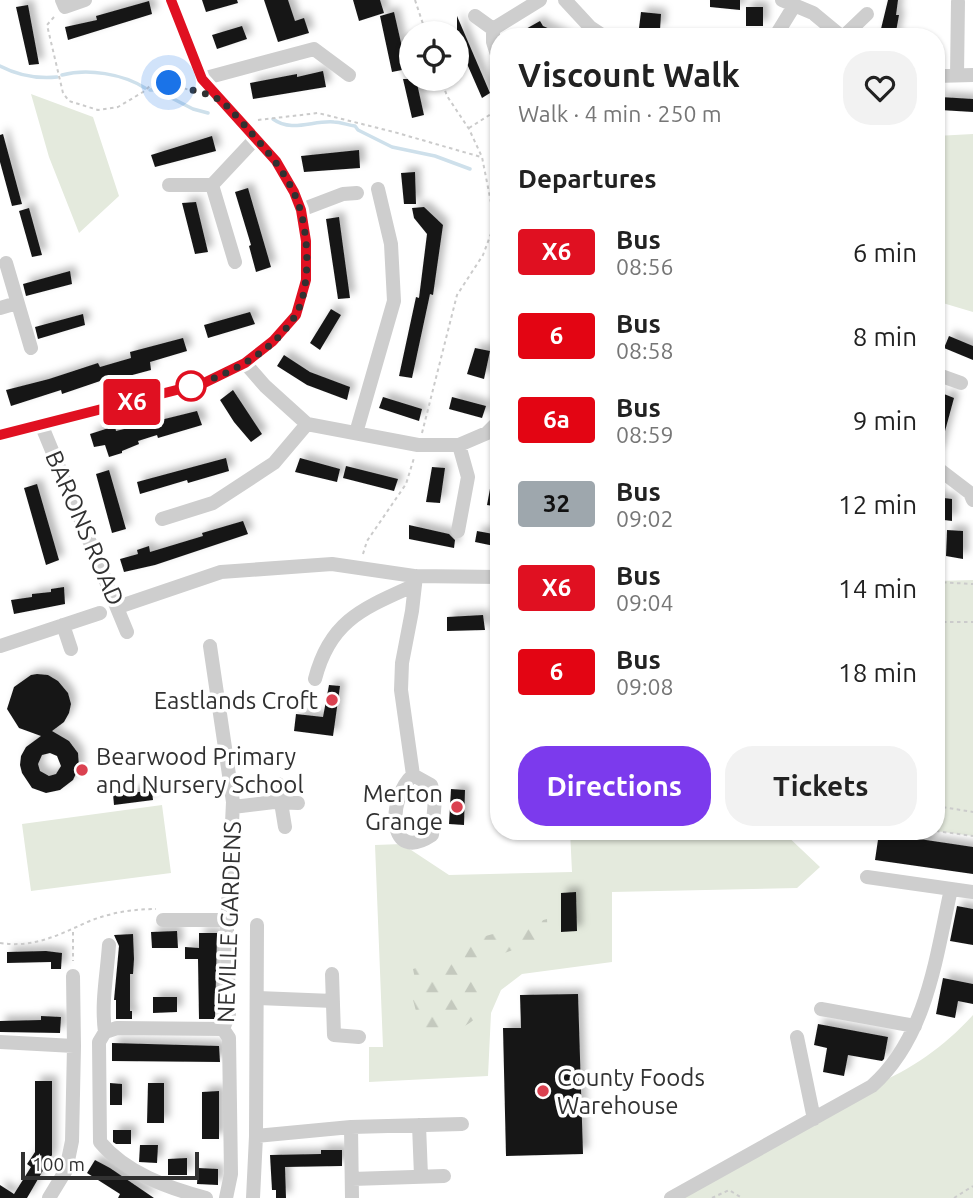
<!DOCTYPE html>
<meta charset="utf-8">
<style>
:root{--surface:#fff;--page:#f2f2f2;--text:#222;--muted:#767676;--accent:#7c3aed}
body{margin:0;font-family:Ubuntu,sans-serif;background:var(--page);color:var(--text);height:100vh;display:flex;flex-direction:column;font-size:26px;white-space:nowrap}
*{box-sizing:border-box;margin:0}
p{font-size:23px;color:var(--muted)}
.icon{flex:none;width:38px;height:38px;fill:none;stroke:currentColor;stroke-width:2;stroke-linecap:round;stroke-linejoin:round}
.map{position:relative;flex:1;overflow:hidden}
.side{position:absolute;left:490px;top:28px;width:455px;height:812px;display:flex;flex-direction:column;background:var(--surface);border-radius:28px;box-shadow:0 2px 5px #0004}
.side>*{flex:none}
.badge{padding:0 14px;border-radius:5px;font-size:24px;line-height:46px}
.buttons{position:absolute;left:399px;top:21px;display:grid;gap:14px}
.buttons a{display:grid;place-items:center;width:70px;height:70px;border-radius:50%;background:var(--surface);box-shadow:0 2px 5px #0004;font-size:35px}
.scale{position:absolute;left:21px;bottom:18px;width:178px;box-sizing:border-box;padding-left:7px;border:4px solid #313131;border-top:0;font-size:19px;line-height:24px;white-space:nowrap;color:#313131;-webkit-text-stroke:5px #fff;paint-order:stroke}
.you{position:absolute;width:35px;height:35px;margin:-18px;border:5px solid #fff;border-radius:50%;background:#1a73e8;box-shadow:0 0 0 10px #1a73e833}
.map>.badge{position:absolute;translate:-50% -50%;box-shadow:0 0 0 4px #fff}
h2{padding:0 28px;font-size:26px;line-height:63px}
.round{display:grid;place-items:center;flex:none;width:74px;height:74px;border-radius:28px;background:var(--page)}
.summary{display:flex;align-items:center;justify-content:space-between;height:119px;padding:0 28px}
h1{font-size:33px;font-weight:700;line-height:52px}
.button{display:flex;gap:14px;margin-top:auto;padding:14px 28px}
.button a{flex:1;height:80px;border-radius:28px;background:var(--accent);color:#fff;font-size:28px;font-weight:700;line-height:80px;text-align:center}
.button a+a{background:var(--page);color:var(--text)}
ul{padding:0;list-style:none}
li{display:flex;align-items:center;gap:21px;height:84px;padding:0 28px}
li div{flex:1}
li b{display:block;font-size:26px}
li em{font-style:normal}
li .badge{min-width:77px;font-weight:700;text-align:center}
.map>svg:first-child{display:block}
.green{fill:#e4eadd}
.forest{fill:url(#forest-firs)}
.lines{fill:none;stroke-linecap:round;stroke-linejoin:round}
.stream{stroke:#cee0eb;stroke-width:3.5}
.building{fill:#181818;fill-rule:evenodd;filter:url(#shadow)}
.path{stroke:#cbcbcb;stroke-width:2;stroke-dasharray:3.5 3.5;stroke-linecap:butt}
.minor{stroke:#cecece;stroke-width:14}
.line-casing{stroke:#fff;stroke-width:16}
.line{stroke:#e01021;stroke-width:10}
.walk{stroke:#313131;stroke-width:7;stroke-dasharray:0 12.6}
.stop-dot{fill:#fff;stroke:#e01021;stroke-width:3.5}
.poi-dot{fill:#da4150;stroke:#fff;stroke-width:2.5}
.labels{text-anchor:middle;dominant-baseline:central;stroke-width:7;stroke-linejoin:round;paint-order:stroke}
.street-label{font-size:24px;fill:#313131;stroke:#fff}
.poi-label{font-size:24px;fill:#313131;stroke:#fff;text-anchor:end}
</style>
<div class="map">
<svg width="973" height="1198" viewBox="0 0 973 1198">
<defs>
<pattern id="forest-firs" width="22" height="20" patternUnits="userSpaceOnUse" patternTransform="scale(1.75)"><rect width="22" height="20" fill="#e4eadd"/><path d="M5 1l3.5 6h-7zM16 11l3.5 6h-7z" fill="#c4c9be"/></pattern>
<filter id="shadow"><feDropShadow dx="5.5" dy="-5.5" stdDeviation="3.5" flood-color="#0004"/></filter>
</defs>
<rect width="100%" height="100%" fill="#fff"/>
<!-- green -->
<path class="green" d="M31,94L93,117L119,196L79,233L49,157Z
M973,134V312L936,301V136Z
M973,580V836L936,831V581Z
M162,805L171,873L31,891L22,824Z
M570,831H782L820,867L797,888L612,892V962L522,974L501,990L491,1013L488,1076L369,1082V1047H383L375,845L402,844L449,875L572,872Z
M973,1015V1198H671L872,1086C912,1069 944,1047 973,1015Z"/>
<!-- forest -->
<path class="forest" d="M547,919L548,937L478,963L477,968C478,980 483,996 482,1007C480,1024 440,1041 427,1030C418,1023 416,1010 413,1000L419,998L413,969L450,957V963L465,962L464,942Z"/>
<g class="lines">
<!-- stream -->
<path class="stream" d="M0,66C19,76 36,79 57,77
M62,75C88,68 123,74 145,88
M150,90H156L193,109L208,113
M273,119C292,133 313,120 334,122C340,122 348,125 355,126L358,130L392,147L435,156L470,169"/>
</g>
<!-- building -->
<path class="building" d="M202,0H237L238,3L206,12Z
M264,0H288L295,21L304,18L309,33L278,42Z
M353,0H380L384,13L359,21Z
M710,0H740V10L710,7Z
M888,0H898L896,15H899L895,37H879Z
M149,1L152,14L68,40L65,27L97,20L96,16Z
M28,5L39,64L29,65L16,7Z
M746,7H763V26H746Z
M394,12L407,69L392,72L380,16Z
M641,12L661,14L660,30L639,28Z
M457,16L490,93L482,98L457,41Z
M540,21L543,26L568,37H527L524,30Z
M242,26L247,39L217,49L212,35Z
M323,71L326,87L253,99L250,83L297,74V77Z
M403,79H416L424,115L412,118Z
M940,97L973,99V112L940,110Z
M3,134L22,204L12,206L0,162V135Z
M212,136L216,151L155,167L151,155Z
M359,150L360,168L304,172L301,156Z
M415,172L416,204H404L401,173Z
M248,188L271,267L256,272L249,246L251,245L235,192Z
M196,202L208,252L195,254L182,203Z
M424,207L443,225L433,295L430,294L412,378L399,376L416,297L419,298L427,234L414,218L412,208Z
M29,208L42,255L32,257L19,211Z
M339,217L350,298L338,299L326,219Z
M70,271L72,284L26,296L23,284Z
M331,309L341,315L320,350L310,343Z
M250,312L255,324L208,338L204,325Z
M83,314L85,325L38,339L35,327Z
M949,336L973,346V360L944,348Z
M183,338L187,351L150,362L151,370L110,381L109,378L62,394L61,390L11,406L6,390L49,379L98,363L100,367L131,358L130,352Z
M475,348L490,351L484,379L467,374Z
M284,355L310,372L350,387L347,400L307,385L277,366Z
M233,390L262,434L251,442L234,422L220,400Z
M944,394L954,398L939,453L936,452V423Z
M383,397L422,409L419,421L379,408Z
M452,397L486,406L482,418L449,409Z
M197,411L202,425L158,438L157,435L138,441L139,444L122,451V453L109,457L105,445L94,447L90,434L115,426L116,431Z
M226,458L229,471L188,483L187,480L140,494L137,482Z
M300,458L340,469L337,482L295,472Z
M346,466L398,479L394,491L343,478Z
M432,467L445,468L440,503L426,502Z
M494,467H499V507L487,505Z
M109,470L126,529L112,533L96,474Z
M37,484L59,560L46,565L24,488Z
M936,497L952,499V521L936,519Z
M243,521L248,534L155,565L124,572L120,559L138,554L137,550L149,546L150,552L203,536L202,533Z
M409,525L449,534L455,540L454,548L409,539Z
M947,530L963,531V559L946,556Z
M477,531L499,535V547L475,542Z
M64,587L65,604L14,614L11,600L32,597V594L51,592V589Z
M483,615L485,630L447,631V617Z
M37,674L48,675L58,681L68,693L71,704L69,713L64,722L52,731L69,741L78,753L79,767L73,780L60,790L46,793L32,788L22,773L20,765L21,756L26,747L41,736L19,728L7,709L14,687L31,675ZM50,753L57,756L61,766L56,774L49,776L40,771L38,764L42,755Z
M329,685L340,686L333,736L294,731L296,714L323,717Z
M451,789L465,790L464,825L449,824Z
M152,791L153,800L114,805L113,794Z
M879,833L973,847V874L875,860Z
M576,892L577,931L561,932V893Z
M957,906L973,909V945L950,941Z
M177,931L178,948H152L151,932Z
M199,933H217L215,1019H199L198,959H185V947L199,948Z
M133,934L134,959L133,974H130V1011H132V1019H116V1000H114L119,946L114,935Z
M46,951L62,953L61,969H51V962L7,963V952Z
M943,978L973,984V1004L958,1001L955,1018L936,1014Z
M578,994L583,1154L506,1156L503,1028H521L520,995Z
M153,997H177V1012L153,1013Z
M41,1016L61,1017L60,1033L0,1032V1021L41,1020Z
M818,1024L888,1037L884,1059L882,1061L848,1055L844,1076L823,1072L827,1048L814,1045Z
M112,1043L219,1046L220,1062L112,1061Z
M35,1081H52V1155L27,1198H0V1185L14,1194L31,1167L27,1164L35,1152Z
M110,1083L122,1084V1105H110Z
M148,1083H164V1123H147Z
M219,1091V1139H202V1092Z
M113,1130H131V1144H116L113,1142Z
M140,1145H158L157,1163L139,1162Z
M321,1150H342V1166L285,1167L286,1198H276V1190H272L270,1155L321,1154Z
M187,1158V1175H168V1159Z
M95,1160L110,1168L154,1198H118L120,1194L87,1173Z
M198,1168L218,1169V1185L197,1184Z"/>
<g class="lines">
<!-- path -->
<path class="path" d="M415,0L426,33
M54,17L47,25L63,93L69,101L98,110L118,107L143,92L157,80L196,92
M258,120L318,113L394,132L481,157
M469,128L499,109
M422,433L457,295L483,255L495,223L482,157L469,129L447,96L441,79
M363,554L367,541L406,484L414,458
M936,582L973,584
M936,622H973
M936,806L973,812
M936,831L973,836
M73,932V961
M0,943C32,948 57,936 85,923C108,913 132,909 156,909
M712,1198L729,1190L742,1198
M954,1198L973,1186"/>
<!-- minor -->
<path class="minor" d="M62,0L65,7L85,0
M565,0L590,27L605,37
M782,0L813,13L842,37
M475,16L493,29L540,0
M493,29V42L499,61
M775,37L794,6
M843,37L867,14
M957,75L958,2
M936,76L973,75
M202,79L314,49L349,75
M169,185H212
M301,210L343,194L357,193
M235,262L212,185L256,138
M6,263L31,348
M0,308L17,303
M245,363L265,386L307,424L418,445H459L487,433L499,421
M936,374L961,383
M41,424L127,632
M356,433L394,301L391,244L378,189
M0,435L204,383L245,363L273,341L296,315L306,280V241L301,210L294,192L276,161L202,79L171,0
M936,467L970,493L973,500
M162,519L213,503L274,463L307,424
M458,531L468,477L459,445
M118,607L221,572L332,564L414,576L499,577
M63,625L71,649
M0,646L100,613
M210,646L233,802L227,929L229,1014L223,1029L229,1038L231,1174L226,1198
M315,679C330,620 364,608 415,585
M413,775C387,798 387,865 432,835L435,799L431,785L413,775L401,690L402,663L412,611L416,576
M278,784L285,827
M233,807L274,802L298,803
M867,877L973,892
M163,920H227
M257,925L256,1136L351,1127L352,1198
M332,974L334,1035L359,1037
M73,976L74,1046
M258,998L333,1001
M821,1009L915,1026
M105,1032C101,1002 107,975 109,945
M797,1037L814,1119
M0,1042L74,1046L72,1141L66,1170L49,1198
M419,1125L421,1176
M351,1127L462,1124
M352,1179L444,1176
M206,1198C168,1188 126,1173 100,1142L99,1042L105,1032L117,1028L223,1029
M253,1198L256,1136
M671,1198L872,1086C927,1037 936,957 951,889"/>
</g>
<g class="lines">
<defs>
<path id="line" d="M0,435L204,383L245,363L273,341L296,315L306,280V241L301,210L294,192L276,161L202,79L171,0"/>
</defs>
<!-- line casing -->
<use href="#line" class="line-casing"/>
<!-- line -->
<use href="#line" class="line"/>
<!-- walk -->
<path class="walk" d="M169,83C183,88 208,93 220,100C230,107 251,133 260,143C273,158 285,174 293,191C309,222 313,286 295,316C271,355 223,378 181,389L191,386"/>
</g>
<!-- markers -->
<circle class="stop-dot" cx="191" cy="386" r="14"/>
<g class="poi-dot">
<circle cx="332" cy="700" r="7"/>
<circle cx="82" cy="770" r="7"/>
<circle cx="457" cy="807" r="7"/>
<circle cx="543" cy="1091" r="7"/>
</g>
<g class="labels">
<!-- street labels -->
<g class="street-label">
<text transform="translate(85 528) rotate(67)">BARONS ROAD</text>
<text transform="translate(229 922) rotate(-88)">NEVILLE GARDENS</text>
</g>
<!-- poi labels -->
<g class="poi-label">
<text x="318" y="700">Eastlands Croft</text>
<text x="96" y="756" text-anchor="start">Bearwood Primary<tspan x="96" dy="28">and Nursery School</tspan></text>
<text x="443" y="793">Merton<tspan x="443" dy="28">Grange</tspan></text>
<text x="557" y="1077" text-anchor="start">County Foods<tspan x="557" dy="28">Warehouse</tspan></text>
</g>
</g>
</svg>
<div class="buttons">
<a><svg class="icon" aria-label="locate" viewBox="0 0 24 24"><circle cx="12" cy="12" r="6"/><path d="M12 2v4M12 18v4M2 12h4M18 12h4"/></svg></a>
</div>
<div class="scale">100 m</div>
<div class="you" style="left:169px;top:83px"></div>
<b class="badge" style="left:132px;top:402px;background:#e01021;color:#fff">X6</b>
<section class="side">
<div class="summary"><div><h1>Viscount Walk</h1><p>Walk · 4 min · 250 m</p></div><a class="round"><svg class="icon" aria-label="heart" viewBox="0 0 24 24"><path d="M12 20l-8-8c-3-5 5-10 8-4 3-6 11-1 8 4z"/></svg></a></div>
<h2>Departures</h2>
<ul>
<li><span class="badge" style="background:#e01021;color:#fff">X6</span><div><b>Bus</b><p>08:56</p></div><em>6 min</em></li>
<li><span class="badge" style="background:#e30513;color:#fff">6</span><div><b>Bus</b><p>08:58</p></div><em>8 min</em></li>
<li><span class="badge" style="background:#e30513;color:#fff">6a</span><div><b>Bus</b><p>08:59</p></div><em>9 min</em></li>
<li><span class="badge" style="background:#9ea7ad;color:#111">32</span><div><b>Bus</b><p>09:02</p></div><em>12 min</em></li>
<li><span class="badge" style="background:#e01021;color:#fff">X6</span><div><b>Bus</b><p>09:04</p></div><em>14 min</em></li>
<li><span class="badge" style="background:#e30513;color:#fff">6</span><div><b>Bus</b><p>09:08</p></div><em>18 min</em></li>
</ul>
<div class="button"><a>Directions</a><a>Tickets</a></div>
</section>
</div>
